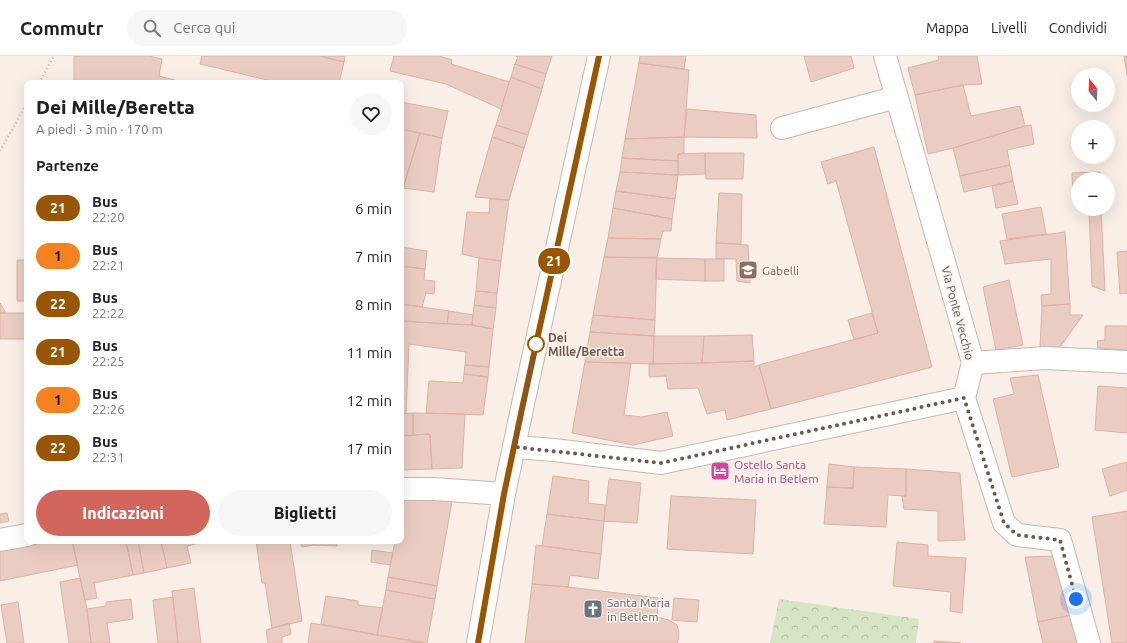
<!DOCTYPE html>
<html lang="it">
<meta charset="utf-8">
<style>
:root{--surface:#fff;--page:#f6f6f6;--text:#202124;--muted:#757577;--line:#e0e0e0;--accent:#d3665c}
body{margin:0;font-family:Ubuntu,sans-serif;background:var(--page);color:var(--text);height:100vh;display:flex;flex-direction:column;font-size:15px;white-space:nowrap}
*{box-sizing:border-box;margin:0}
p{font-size:13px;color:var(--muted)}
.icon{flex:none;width:22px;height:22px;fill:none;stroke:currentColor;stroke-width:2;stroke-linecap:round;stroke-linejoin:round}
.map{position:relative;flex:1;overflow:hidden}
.sheet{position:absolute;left:24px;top:24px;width:380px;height:464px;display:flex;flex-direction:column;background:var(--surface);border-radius:8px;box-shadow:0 4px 16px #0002}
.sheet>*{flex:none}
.badge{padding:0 8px;border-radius:13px;font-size:14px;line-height:26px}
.needle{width:26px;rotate:341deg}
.buttons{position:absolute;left:1071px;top:12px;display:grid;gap:8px}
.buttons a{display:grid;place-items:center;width:44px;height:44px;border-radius:50%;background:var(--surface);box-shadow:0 4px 16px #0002;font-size:20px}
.you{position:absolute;width:20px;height:20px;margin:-10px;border:3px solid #fff;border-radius:50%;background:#1a73e8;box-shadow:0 0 0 6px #1a73e833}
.map>.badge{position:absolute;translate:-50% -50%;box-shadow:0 0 0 2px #fff}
h2{padding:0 12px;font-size:15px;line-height:36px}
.round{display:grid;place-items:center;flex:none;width:42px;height:42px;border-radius:21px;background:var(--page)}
.overview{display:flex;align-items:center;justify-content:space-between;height:68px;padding:0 12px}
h1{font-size:19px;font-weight:800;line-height:30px}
.button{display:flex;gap:8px;margin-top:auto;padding:8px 12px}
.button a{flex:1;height:46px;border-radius:24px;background:var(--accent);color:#fff;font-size:16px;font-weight:800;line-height:46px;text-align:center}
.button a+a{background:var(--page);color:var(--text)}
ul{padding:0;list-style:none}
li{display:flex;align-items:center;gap:12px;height:48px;padding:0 12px}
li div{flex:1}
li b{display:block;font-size:15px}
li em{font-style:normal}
li .badge{min-width:44px;font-weight:700;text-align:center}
header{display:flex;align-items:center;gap:24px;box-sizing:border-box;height:56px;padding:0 20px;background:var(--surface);border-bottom:1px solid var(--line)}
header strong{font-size:19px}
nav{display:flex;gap:22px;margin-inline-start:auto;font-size:14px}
.search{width:280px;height:36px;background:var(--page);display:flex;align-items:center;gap:10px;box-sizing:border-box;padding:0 14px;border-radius:22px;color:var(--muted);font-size:15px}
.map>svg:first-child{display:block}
.forest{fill:url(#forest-crowns)}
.building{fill:#ebccc2;stroke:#dbb2a5}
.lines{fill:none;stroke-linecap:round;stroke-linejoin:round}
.minor-casing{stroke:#c9b7ae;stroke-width:24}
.path{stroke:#d0b0a5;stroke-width:2.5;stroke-dasharray:1 3;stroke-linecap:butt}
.minor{stroke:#fff;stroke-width:22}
.line-casing{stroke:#fff;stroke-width:9}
.line{stroke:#950;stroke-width:6}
.walk{stroke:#6f564f;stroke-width:4;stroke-dasharray:0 7.2}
.stop-dot{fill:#fff;stroke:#950;stroke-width:2}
.labels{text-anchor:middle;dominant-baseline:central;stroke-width:3;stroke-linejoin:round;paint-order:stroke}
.education-label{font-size:12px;fill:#785e54;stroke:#fcf4ed;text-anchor:start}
.street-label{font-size:12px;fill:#6f564f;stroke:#fcf4ed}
.stop-label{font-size:12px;font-weight:bold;fill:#6f564f;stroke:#fcf4ed;text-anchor:start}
.hotel-label{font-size:12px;fill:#b23c85;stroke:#fcf4ed;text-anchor:start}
.worship-label{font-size:12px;fill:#5b616d;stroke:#fcf4ed;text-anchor:start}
</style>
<header>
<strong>Commutr</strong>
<div class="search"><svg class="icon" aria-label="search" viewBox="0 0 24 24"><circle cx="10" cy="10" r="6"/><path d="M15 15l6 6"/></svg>Cerca qui</div>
<nav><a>Mappa</a><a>Livelli</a><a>Condividi</a></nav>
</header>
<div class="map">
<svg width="1127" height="587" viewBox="0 0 1127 587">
<defs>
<pattern id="forest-crowns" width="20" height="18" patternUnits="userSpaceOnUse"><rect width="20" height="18" fill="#d7e5c7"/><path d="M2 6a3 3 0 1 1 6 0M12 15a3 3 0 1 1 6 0" fill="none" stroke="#b3bca4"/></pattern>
</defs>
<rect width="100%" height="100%" fill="#f9efe7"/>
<!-- forest -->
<path class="forest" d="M779,543L919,563L916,587H770Z"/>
<!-- building -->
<path class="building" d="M74,0H149L162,3L159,20L186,27H74Z
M202,0H320L344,6L339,27H280L200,8Z
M320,0H345L344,6Z
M394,0H439L452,4L451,8L509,26L501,53L446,28L390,15Z
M516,0H552L546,18L515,8L518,1Z
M640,0H686L684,13L639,7Z
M804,0H851L854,12L811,26Z
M938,0H977L982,28L963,29L915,39L908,12L939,4Z
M1124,0H1127V19Z
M639,7L689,14L684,81L625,83Z
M515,8L546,18L542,33L511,21Z
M511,21L542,33L528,79L496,69Z
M963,29L971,60L1020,50L1025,70L953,92L928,98L915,39Z
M401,46L448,55L442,82L401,73Z
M687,53L756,59L757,82L684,81Z
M496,69L528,79L524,92L492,81Z
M1031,69L1034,88L1007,94L1010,109L960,120L953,92L1025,70Z
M401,73L420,77L403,132L401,143Z
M420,77L442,82L434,136L403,132Z
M492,81L524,92L509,144L475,141Z
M684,81V97L678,98V105L622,102L625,83Z
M874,91L932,311L771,353L759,309L878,277L836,125L828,128L821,106Z
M705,97H744L743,123H706Z
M705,97V118L678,119V98Z
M622,102L678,105V119L620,116Z
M1010,109L1013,125L964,136L960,120Z
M620,116L678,119L675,143L616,135Z
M1100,116V123H1078V145L1073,146L1072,117Z
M1013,125L1018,148L996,152L992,130Z
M616,135L675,143L672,163L613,152Z
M719,137L742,138L741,188L716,187Z
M490,143L509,144L501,205L479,202L462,198L467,156L489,157Z
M1041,151L1046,178L1007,183L1002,158Z
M613,152L672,163L671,175H663L661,183L608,182Z
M1089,153H1101L1105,235L1092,230Z
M1065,176L1070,248L1042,250L1041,239L1051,238V203L1005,208L1000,185Z
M608,182L661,183L657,202L604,201Z
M716,187L748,189L750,227L737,225L736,203H716Z
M401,191L427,195L425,213L401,210Z
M1127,195V237L1120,238L1117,196Z
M604,201L657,202L655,264L593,259Z
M479,202L501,205L497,237L476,235Z
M657,202L705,203V225L655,223Z
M705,203H724V225H705Z
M17,204H27V245H17Z
M401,210L425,213L424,224L435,225L434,238L426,237L422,251L401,248Z
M1009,224L1023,289L996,294L983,231Z
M476,235L497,237L496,252L474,249Z
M0,247L6,257H0Z
M401,248L449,255L447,268L401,265Z
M1070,248V259H1083L1060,291L1040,292L1042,250Z
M474,249L496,252L493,273L472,269Z
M449,255L473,259L472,269L447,268Z
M0,257H27V283H0Z
M872,257L878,277L854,284L848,264Z
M593,259L655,264L654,280L590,276Z
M401,265L472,269L493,273L489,311L465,309L466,296L409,288L406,358H401Z
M1105,270H1127V294L1098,292L1097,285L1105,284Z
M590,276L654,280L653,308L585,306Z
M752,279L754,305L702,307L704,280Z
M654,280H704L702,307L653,308Z
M754,305V311L759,309L771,353L727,364L725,354L707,358L698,332L668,333L666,320L649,321V308L702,307Z
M585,306L631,307L624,359L642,361L667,356L673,380L633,389L572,377Z
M465,309L489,311L488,321L464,318Z
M464,318L488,321L483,359L426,357L429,325L463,327Z
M1038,319L1059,411L1012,421L993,343L1014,338L1010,322Z
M1098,330L1127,332V377L1095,374Z
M413,357L465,358L462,412L432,413L430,378L413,379Z
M413,357V379L401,380V358Z
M430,378L432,413L401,414V380Z
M1127,406V434L1110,440L1102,413Z
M829,408L854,411L853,432L827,431Z
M854,411L906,413V440L888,439L886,471L824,468L827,431L853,432Z
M906,413L960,417L965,484L938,485V455L904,453L902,440H906Z
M553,420L589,425L588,447L605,449L604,465L547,458Z
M609,423L641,427L637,467L604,465Z
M404,435L452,445L437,530L388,521L395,485H401V450Z
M671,440L756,444L753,498L667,493Z
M1127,455V586L1112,587L1092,461Z
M7,457L9,465L0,467V458Z
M547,458L604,465L601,498L542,490Z
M54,485H72L78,509L0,525V495Z
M72,485H126L133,519L94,527L97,542L85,544Z
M126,485H138L144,517L133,519Z
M138,485H161L167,512L144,517Z
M161,485H208L187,490L191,507L167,512Z
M256,485H290L302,565L272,572L265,527H262Z
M300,485H314V489L302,491Z
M314,485H337V490L314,489Z
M897,486L928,489V500L966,502L962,557L950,555L951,536L893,530Z
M536,489L601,498L598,523L570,519L568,531L532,528Z
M372,494L393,497L390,509L371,506Z
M1058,500L1071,559L1038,566L1025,501Z
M388,521L437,530L435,543L386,534Z
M80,522L87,553L91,587H69L60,526Z
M532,528L568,531L658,542L657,561L669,564L677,569L679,576L678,585L677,587H525Z
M194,532L201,587H178L172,535Z
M386,534L435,543L427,587L377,579Z
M326,540L358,545V549L383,552L377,579L321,568Z
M173,541L178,587H158L153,544Z
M674,542L699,544L697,566L672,564Z
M131,543L133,563L107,567L110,587H91L87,553L106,550V546Z
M18,546L24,587H7L1,549Z
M1071,559L1077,587H1043L1038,566Z
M289,567L291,578L282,581V587H268L266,574Z
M311,567L377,579L423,587H308Z
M934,585L961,587H934Z"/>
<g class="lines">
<defs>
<path id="minor" d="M885,0L973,307L964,342L1004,467L1017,479L1060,484L1089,587
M782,72L897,41
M973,307L1045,302L1127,306
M515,391L554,394L661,407L964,342
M401,433H434L504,438
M0,484L27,479
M478,587L504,438L523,348L599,0"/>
</defs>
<!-- minor casing -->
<use href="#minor" class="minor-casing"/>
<!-- path -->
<path class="path" d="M39,27L54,0
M0,95L27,47"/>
<!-- minor -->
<use href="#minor" class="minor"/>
</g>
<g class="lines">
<defs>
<path id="line" d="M478,587L504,438L523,348L599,0"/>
</defs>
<!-- line casing -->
<use href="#line" class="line-casing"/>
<!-- line -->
<use href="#line" class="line"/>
<!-- walk -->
<path class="walk" d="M536,288L515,391L661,407L964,342L1004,467L1017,479L1060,484L1076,543"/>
</g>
<!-- icons -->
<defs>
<symbol id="school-square" viewBox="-11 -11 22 22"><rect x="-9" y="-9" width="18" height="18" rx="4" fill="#8d6e63" stroke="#fcf4ed"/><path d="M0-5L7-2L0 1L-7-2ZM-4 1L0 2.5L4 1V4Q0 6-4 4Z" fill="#fff"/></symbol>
<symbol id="hotel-square" viewBox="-11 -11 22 22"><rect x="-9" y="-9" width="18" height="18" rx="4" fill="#d1479c" stroke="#fcf4ed"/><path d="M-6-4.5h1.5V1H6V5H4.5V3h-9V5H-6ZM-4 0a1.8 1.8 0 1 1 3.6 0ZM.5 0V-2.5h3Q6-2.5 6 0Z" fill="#fff"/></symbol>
<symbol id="church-square" viewBox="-11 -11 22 22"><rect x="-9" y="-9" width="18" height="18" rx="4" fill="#6b7280" stroke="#fcf4ed"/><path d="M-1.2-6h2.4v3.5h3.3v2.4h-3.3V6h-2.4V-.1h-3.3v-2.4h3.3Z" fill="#fff"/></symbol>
</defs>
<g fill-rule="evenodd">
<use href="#school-square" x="737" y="203" width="22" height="22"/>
<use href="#hotel-square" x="709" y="404" width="22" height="22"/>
<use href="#church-square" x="582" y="542" width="22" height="22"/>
</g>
<!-- markers -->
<circle class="stop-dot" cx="536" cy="288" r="8"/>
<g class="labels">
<!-- education labels -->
<g class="education-label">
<text x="762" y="214">Gabelli</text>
</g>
<!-- street labels -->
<g class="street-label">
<text transform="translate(958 257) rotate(75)">Via Ponte Vecchio</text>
</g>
<!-- stop labels -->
<g class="stop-label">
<text x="548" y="281">Dei<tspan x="548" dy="14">Mille/Beretta</tspan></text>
</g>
<!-- hotel labels -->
<g class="hotel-label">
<text x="734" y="408">Ostello Santa<tspan x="734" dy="14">Maria in Betlem</tspan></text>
</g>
<!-- worship labels -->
<g class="worship-label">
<text x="607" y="546">Santa Maria<tspan x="607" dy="14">in Betlem</tspan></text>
</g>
</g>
</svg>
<div class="buttons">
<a><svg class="needle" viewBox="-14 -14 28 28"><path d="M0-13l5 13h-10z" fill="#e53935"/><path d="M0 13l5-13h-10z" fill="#757577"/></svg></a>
<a>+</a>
<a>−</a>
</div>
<div class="you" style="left:1076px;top:543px"></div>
<b class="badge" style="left:554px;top:205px;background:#950;color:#fff">21</b>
<section class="sheet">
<div class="overview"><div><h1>Dei Mille/Beretta</h1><p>A piedi · 3 min · 170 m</p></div><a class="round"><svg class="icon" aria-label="heart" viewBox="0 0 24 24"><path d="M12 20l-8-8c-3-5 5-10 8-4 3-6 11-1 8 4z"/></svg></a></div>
<h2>Partenze</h2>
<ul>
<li><span class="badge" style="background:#950;color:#fff">21</span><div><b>Bus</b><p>22:20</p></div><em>6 min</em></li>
<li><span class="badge" style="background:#f58220;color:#111">1</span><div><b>Bus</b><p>22:21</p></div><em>7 min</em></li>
<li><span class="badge" style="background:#950;color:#fff">22</span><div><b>Bus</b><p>22:22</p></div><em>8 min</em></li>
<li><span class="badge" style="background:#950;color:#fff">21</span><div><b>Bus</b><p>22:25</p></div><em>11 min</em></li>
<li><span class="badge" style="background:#f58220;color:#111">1</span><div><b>Bus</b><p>22:26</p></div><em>12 min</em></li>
<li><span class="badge" style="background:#950;color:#fff">22</span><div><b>Bus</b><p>22:31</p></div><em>17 min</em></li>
</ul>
<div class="button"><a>Indicazioni</a><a>Biglietti</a></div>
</section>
</div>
